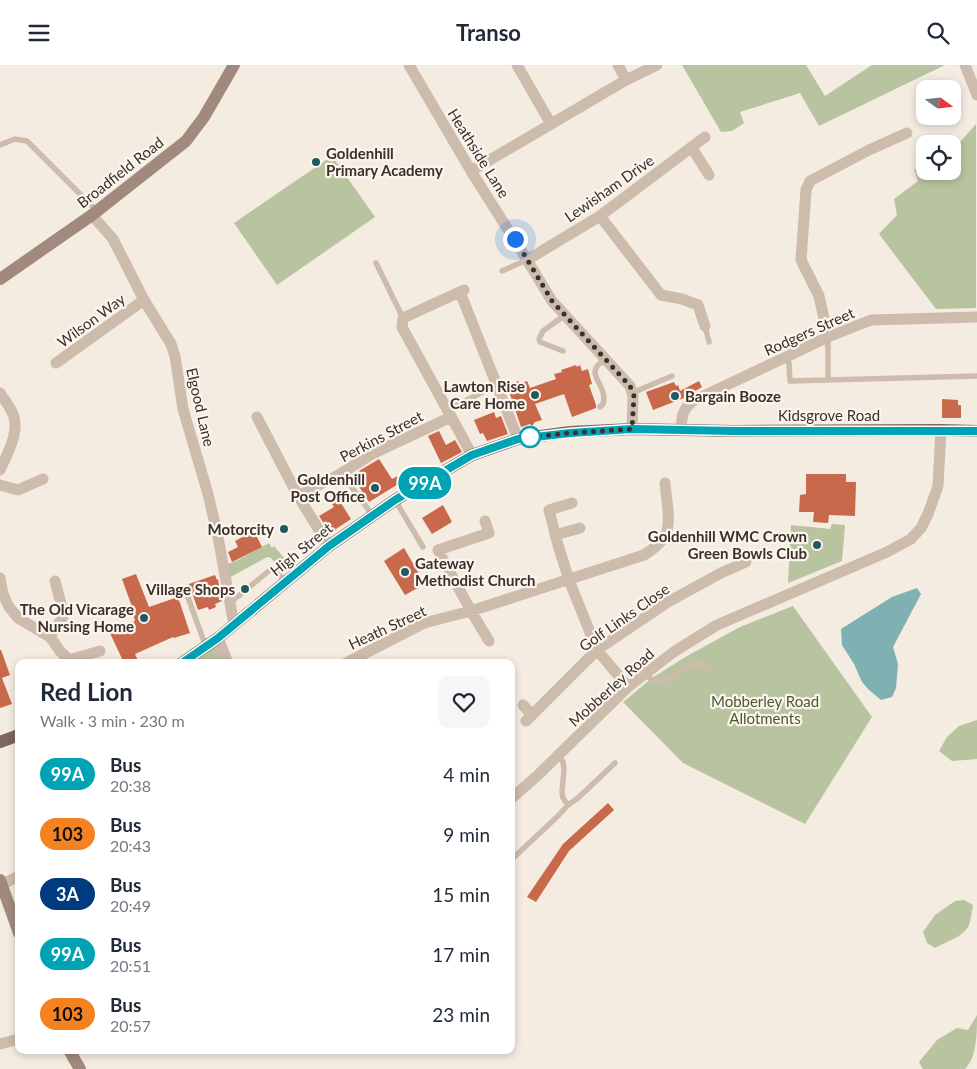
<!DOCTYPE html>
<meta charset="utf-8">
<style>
:root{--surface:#fff;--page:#f6f6f7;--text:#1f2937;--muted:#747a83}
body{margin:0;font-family:Lato,sans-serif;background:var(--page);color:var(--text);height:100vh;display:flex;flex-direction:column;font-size:19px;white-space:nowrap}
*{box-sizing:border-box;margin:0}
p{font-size:16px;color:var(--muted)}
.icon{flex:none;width:28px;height:28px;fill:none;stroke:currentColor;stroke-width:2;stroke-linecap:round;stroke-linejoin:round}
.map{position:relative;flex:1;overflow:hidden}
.details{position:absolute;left:15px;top:594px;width:500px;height:395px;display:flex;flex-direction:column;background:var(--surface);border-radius:10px;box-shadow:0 2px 8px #0003}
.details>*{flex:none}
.badge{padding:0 10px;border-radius:16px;font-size:18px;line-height:32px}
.needle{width:32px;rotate:105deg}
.fabs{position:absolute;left:916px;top:15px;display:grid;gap:10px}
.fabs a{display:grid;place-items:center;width:45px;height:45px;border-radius:10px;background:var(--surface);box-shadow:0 2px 8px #0003;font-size:25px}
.you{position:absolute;width:25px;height:25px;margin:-12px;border:4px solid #fff;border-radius:50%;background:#1a73e8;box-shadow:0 0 0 8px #1a73e833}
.map>.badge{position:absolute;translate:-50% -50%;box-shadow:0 0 0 2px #fff}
.round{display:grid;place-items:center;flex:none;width:52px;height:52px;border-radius:10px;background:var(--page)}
.head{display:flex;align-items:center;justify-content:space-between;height:85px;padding:0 25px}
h1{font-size:24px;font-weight:700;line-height:38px}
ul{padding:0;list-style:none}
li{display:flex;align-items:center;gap:15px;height:60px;padding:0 25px}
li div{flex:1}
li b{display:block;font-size:19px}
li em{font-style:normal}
li .badge{min-width:55px;font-weight:700;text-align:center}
header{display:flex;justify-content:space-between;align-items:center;height:65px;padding:0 25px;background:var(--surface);font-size:22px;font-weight:700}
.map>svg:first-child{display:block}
.green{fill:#b8c4a0}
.water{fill:#7fb0b2}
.building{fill:#c8694b}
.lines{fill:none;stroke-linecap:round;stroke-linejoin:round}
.lane{stroke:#cdbbac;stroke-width:5.5}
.street{stroke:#cdbbac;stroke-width:11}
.secondary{stroke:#a18a7d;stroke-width:12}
.primary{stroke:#7d675c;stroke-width:12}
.line-casing{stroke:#fff;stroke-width:11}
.line{stroke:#00a3b4;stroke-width:8}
.walk{stroke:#3b302b;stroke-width:5;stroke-dasharray:0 9}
.poi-dot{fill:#1f5a5e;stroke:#fbf5ee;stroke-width:2}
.stop-dot{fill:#fff;stroke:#00a3b4;stroke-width:2.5}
.labels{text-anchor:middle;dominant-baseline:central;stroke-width:4.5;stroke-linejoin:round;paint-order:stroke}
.poi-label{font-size:15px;font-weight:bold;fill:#3b302b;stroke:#fbf5ee;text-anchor:end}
.street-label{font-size:15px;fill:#3b302b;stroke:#fbf5ee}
.park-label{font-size:15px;fill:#4a5a2e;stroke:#fbf5ee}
</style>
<header><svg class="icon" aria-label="menu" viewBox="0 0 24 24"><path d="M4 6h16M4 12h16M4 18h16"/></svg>Transo<svg class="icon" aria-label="search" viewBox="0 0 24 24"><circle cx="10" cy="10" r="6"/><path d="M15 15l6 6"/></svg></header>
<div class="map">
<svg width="977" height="1004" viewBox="0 0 977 1004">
<rect width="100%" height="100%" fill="#f4ebe1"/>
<!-- green -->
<path class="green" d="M682,0H806L825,31L872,0H945L819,61L800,28L740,47L744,58L732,66L721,67Z
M976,59V243L936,244L879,169L897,150L894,134L918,116L914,105L925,99V106H952L953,85Z
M332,91L375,152L277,220L234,158Z
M832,459L845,460L842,496L788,518L791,460L830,464Z
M269,478L272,483L274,481L289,499L279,508L281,506L271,493L267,492L229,513L227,499L236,496Z
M793,541L872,652L805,759L683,698L623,637L652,613L687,591L740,562Z
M220,577L228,598H187Z
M977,655V694L952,696L939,686L947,672L959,661Z
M964,835L973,840C972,846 971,854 969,860C964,872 945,877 935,883L927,878L923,867L935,850L955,836Z
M977,950C977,967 977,993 965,1004H923L919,997L937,975L957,963L968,965Z"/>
<!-- water -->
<path class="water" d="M917,523L921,529L893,582L898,599L896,623L892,632L881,635L869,625L862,617L854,599L842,580L841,564L892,532Z"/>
<!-- building -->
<path class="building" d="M576,300L577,302L580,300L582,306L588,304L592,319L589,320L596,340V343L572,352L564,329L535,339L542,355L535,357L532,361L530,359L521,362L508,323L514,321L517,316L522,318L527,316L530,323L556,314L554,309L562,307L561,305Z
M699,316L702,322L684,333L653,345L646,327L674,317L676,321L678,320L680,326Z
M942,334L958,335V340H961V353H942Z
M494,347L496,353L501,351L508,369L487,376L483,368L480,369L474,355Z
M439,366L446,380L455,375L462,387L441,398L428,371Z
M379,394L392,414L410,405L412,410L406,414L409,418L402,421L400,418L369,437L356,417L363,412L359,406Z
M806,409H846V417H856L855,451L829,450L828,458L813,457L814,447H799L800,430L806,429Z
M339,435L351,454L330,468L319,451L334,442L332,439Z
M443,440L452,457L432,469L422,453Z
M254,466L262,482L232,497L228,487L238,482L235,476Z
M404,483L425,519L405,530L384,496Z
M136,509L149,542L178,532L190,568L174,573L173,572L135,589L139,598H124L110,568L122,561L126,568L135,555L133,550H135L122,514Z
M215,510L217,515L218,514L220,527H219L222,536L215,539L216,542L209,545L208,542L198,545L189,519Z
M0,585H1L10,610L2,613L12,639L0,643Z
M608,738L614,745L569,786L536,837L527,832L563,779Z"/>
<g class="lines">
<!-- lane -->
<path class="lane" d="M0,80L15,74L27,76L97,146
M376,198L403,253
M502,206L527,195
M705,261L709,277
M828,272V314
M563,286L540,277L539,274L543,266L565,250
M787,292L789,298L790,316L977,311
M632,328L672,311
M600,342L603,339C609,318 580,309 606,294
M448,345L496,320
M351,421L373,451
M395,435L423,482
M186,527L206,582
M230,538L270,505C278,505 281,511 285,517
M646,609C664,631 680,598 700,599C702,599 707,601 708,602
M558,690L563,697L564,704L562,727L563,733L568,740L578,733L615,698
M511,795L558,751L568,740"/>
<!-- street -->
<path class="street" d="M409,0L471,106L524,190L552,236L630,321L633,331L632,364
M517,0L551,59
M618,0L626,15
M965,0L977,30
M692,83L709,110
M471,106L626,15L657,0
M92,150L113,174L144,235L171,279L175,291L183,344L208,429L218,472L234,560
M600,151L661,230L682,234L698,240L705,261
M527,195L600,151L705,72
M464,225L403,253L402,262L472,390
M460,227L518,374
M828,272L819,231L801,195L806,125L810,116L869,85L907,68
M56,298L144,235
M0,328C4,334 8,339 11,345C22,364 8,387 0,405
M257,352L298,431L329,481
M681,364C682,351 682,345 693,336L828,272L871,255L977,252
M0,420L18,425L43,414
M298,431L340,409L372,389L451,352
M572,438L549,445L558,480L569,515L597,585L628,622
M485,456L489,468L438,485L471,546L489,576
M555,470L580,463
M0,513L3,529L9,542L18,553L50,572L60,586L69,595L100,586
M50,572L64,550L55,516
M218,573L228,598
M346,598L424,558L471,546L644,490C652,485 660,479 665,471C672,458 666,433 665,418
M523,640L532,650
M526,656L597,585L668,537L721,508L746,497
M511,734L538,710L628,622L675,586L717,560L887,487L911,474L921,463L928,449L938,421L941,365
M1,820L19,811
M0,979L19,974"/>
<!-- secondary -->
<path class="secondary" d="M0,214L92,150L186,76L204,52L234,0
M0,815L19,868
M69,985L80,1004"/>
<!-- primary -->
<path class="primary" d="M182,598L218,573L329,481L395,435L472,390L518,374L570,367L632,364L733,366L941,365L977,366
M0,677L19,670"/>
</g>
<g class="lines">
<defs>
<path id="line" d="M182,598L218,573L329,481L395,435L472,390L518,374L570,368L632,364L733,366H977"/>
</defs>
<!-- line casing -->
<use href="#line" class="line-casing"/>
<!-- line -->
<use href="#line" class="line"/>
<!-- walk -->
<path class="walk" d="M515,174L552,236L630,321L634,331L632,364L570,368L530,372"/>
</g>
<!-- markers -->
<g class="poi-dot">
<circle cx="316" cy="97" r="5"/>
<circle cx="535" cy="330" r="5"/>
<circle cx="675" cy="331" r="5"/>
<circle cx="375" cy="423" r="5"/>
<circle cx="284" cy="464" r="5"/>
<circle cx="817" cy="480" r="5"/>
<circle cx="405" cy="507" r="5"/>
<circle cx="245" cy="524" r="5"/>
<circle cx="144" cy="553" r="5"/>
</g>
<circle class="stop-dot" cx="530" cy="372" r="10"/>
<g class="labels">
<!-- poi labels -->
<g class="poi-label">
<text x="326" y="88" text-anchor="start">Goldenhill<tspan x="326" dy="17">Primary Academy</tspan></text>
<text x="525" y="321">Lawton Rise<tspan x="525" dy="17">Care Home</tspan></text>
<text x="685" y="331" text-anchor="start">Bargain Booze</text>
<text x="365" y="414">Goldenhill<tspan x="365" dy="17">Post Office</tspan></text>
<text x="274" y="464">Motorcity</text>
<text x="807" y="471">Goldenhill WMC Crown<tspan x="807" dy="17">Green Bowls Club</tspan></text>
<text x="415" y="498" text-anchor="start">Gateway<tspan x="415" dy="17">Methodist Church</tspan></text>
<text x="235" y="524">Village Shops</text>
<text x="134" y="544">The Old Vicarage<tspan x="134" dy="17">Nursing Home</tspan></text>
</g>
<!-- street labels -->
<g class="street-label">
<text transform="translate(479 88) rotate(58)">Heathside Lane</text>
<text transform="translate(120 107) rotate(-38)">Broadfield Road</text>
<text transform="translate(609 123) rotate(-35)">Lewisham Drive</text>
<text transform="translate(91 255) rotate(-36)">Wilson Way</text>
<text transform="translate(809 266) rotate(-24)">Rodgers Street</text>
<text transform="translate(201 342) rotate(77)">Elgood Lane</text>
<text x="829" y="350">Kidsgrove Road</text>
<text transform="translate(381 371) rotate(-28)">Perkins Street</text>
<text transform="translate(301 484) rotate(-39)">High Street</text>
<text transform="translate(624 552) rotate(-35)">Golf Links Close</text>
<text transform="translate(387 562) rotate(-25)">Heath Street</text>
<text transform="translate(611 622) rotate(-42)">Mobberley Road</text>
</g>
<!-- park labels -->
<g class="park-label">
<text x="765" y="636">Mobberley Road<tspan x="765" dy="17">Allotments</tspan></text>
</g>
</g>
</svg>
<div class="fabs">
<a><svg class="needle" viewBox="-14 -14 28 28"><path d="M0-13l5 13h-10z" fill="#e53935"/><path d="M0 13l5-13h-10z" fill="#747a83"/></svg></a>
<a><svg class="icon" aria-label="locate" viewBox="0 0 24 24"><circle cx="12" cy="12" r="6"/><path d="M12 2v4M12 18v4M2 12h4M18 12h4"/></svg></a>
</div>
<div class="you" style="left:515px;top:174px"></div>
<b class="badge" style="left:425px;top:418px;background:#00a3b4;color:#fff">99A</b>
<section class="details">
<div class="head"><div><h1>Red Lion</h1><p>Walk · 3 min · 230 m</p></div><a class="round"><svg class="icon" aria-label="heart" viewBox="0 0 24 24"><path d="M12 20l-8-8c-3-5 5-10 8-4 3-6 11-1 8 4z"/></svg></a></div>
<ul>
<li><span class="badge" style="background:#00a3b4;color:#fff">99A</span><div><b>Bus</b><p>20:38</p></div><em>4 min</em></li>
<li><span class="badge" style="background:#f58220;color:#111">103</span><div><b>Bus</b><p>20:43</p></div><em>9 min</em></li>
<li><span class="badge" style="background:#003b80;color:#fff">3A</span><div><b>Bus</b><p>20:49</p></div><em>15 min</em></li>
<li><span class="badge" style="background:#00a3b4;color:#fff">99A</span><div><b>Bus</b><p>20:51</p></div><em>17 min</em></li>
<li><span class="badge" style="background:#f58220;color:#111">103</span><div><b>Bus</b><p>20:57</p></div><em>23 min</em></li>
</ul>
</section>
</div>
